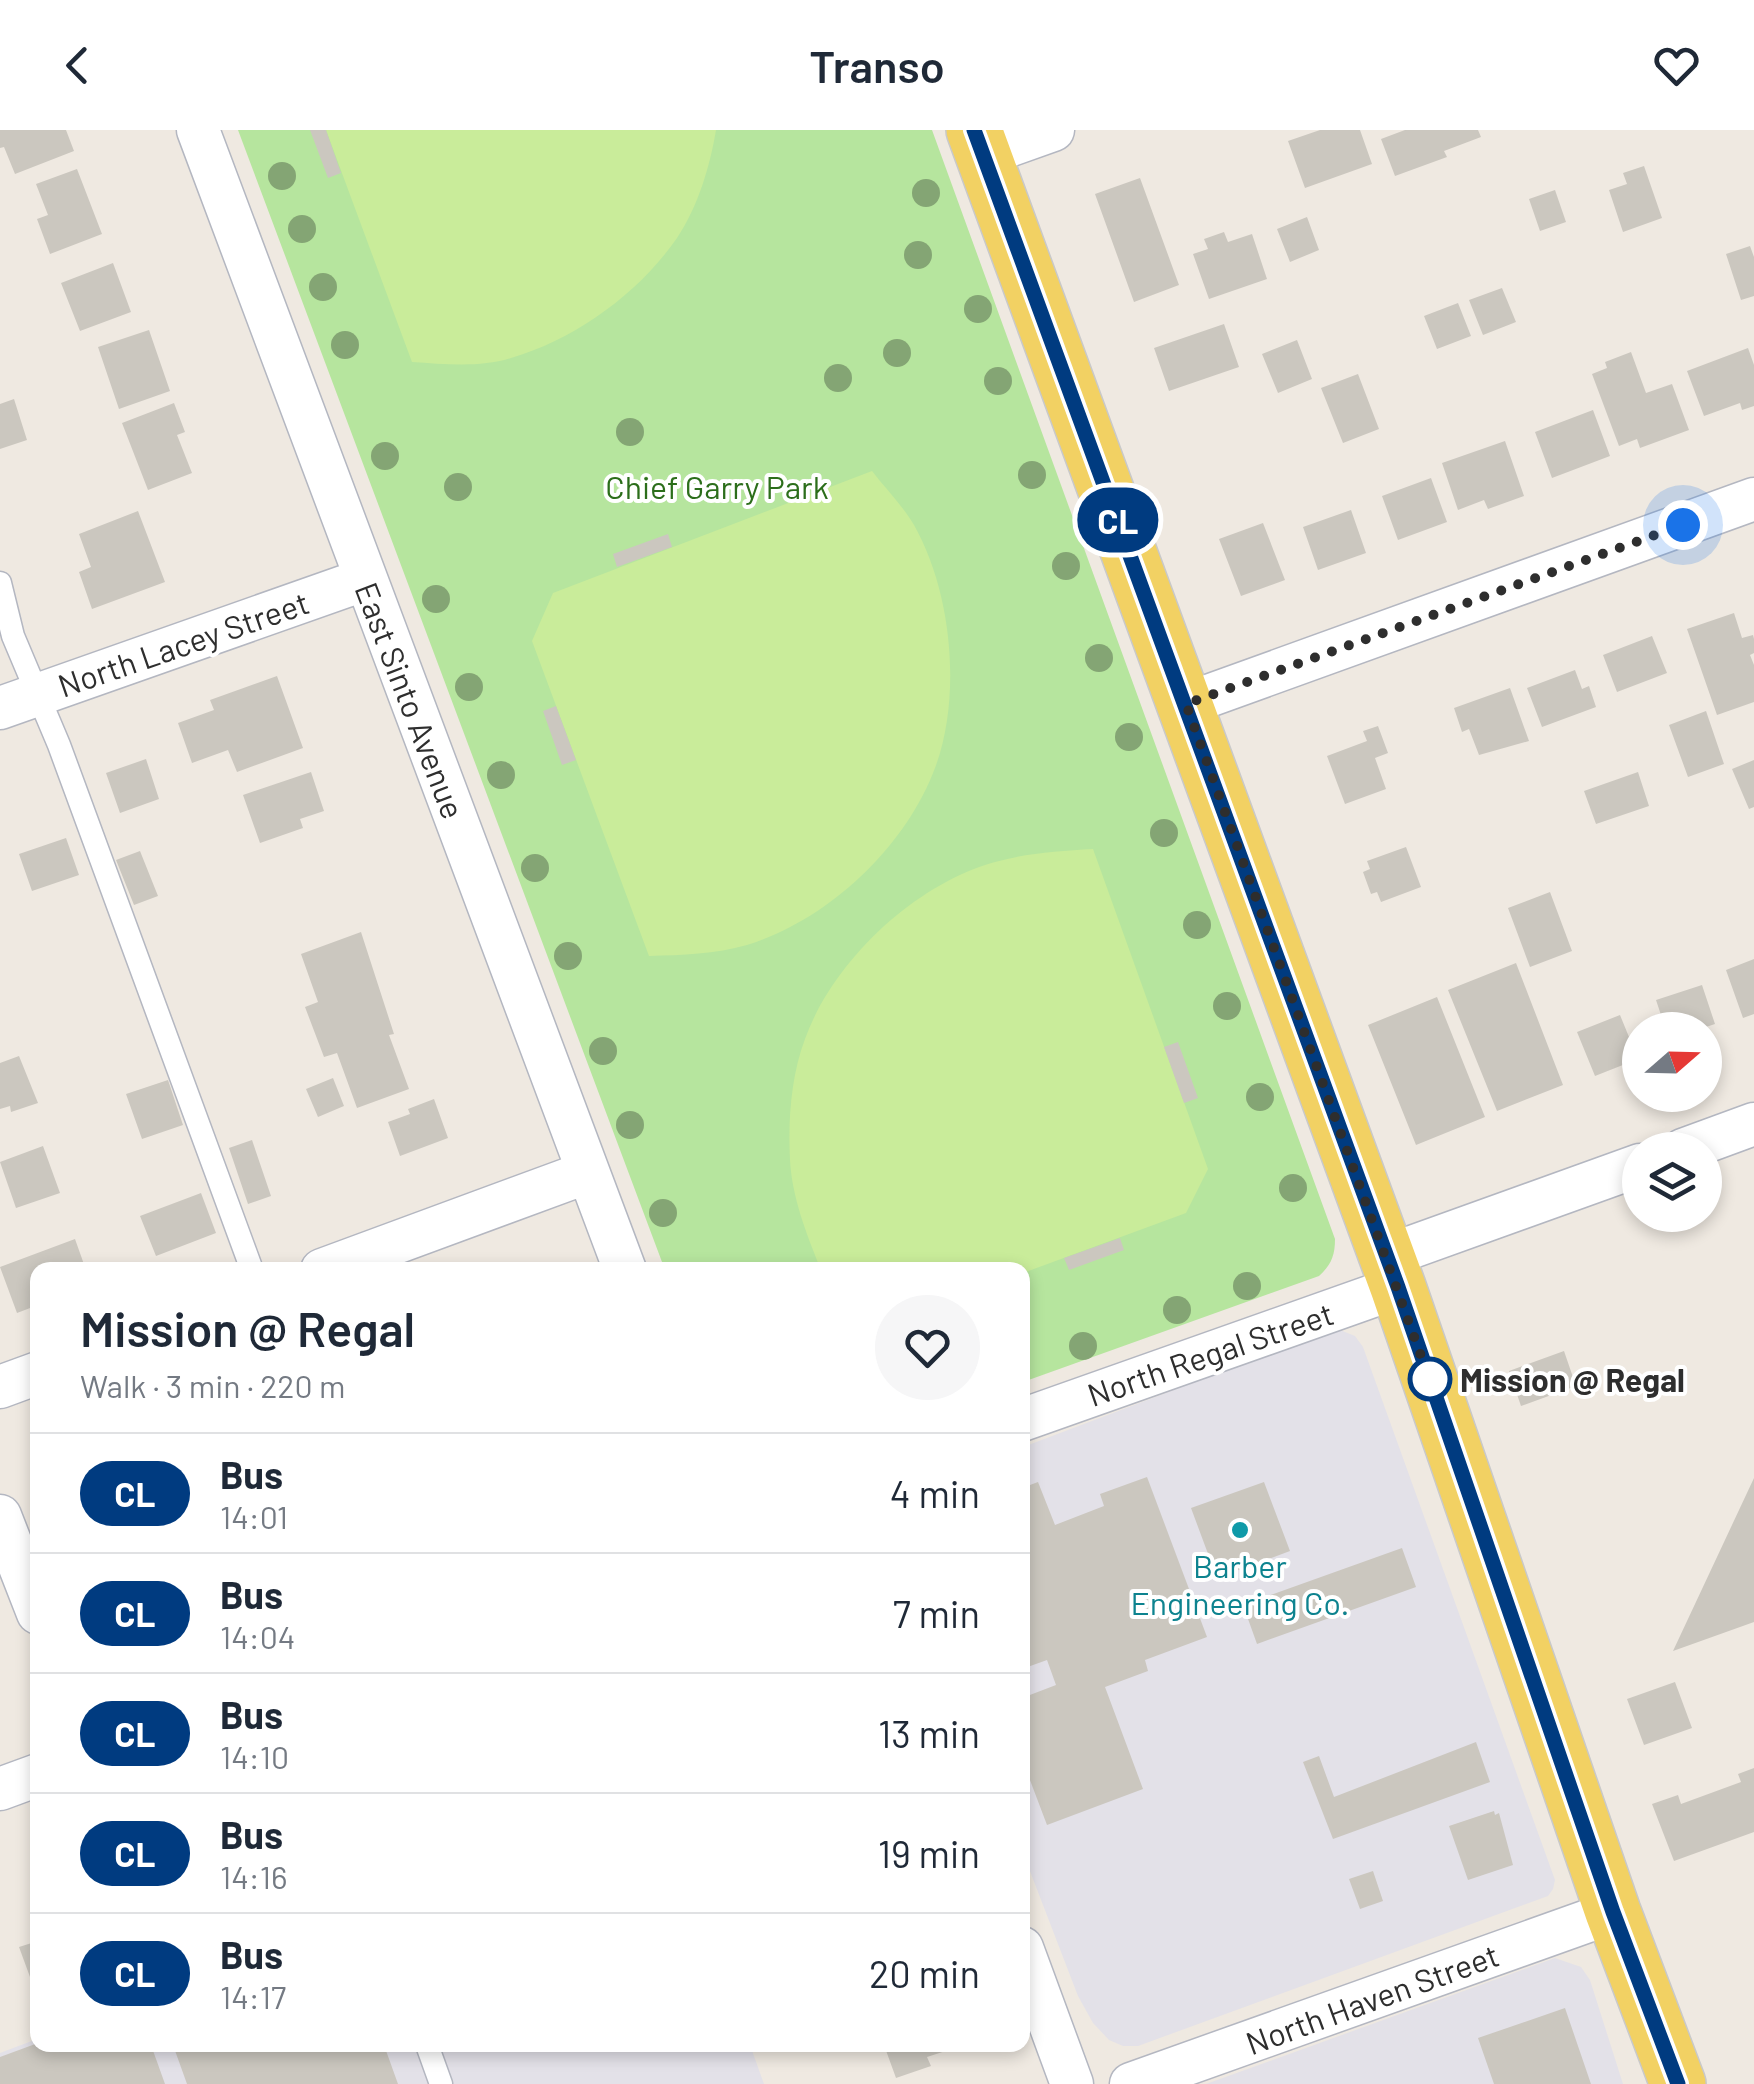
<!DOCTYPE html>
<meta charset="utf-8">
<style>
:root{--surface:#fff;--page:#f6f6f7;--text:#1f2937;--muted:#747a83;--line:#e0e1e3}
body{margin:0;font-family:Barlow,sans-serif;background:var(--page);color:var(--text);height:100vh;display:flex;flex-direction:column;font-size:38px;white-space:nowrap}
*{box-sizing:border-box;margin:0}
p{font-size:32px;color:var(--muted)}
.icon{flex:none;width:55px;height:55px;fill:none;stroke:currentColor;stroke-width:2;stroke-linecap:round;stroke-linejoin:round}
.map{position:relative;flex:1;overflow:hidden}
.sheet{position:absolute;left:30px;top:1132px;width:1000px;height:790px;display:flex;flex-direction:column;background:var(--surface);border-radius:20px;box-shadow:0 5px 15px #0003}
.sheet>*{flex:none}
.badge{padding:0 20px;border-radius:32px;font-size:35px;line-height:65px}
.needle{width:65px;rotate:70deg}
.controls{position:absolute;left:1622px;top:882px;display:grid;gap:20px}
.controls a{display:grid;place-items:center;width:100px;height:100px;border-radius:50%;background:var(--surface);box-shadow:0 5px 15px #0003;font-size:50px}
.you{position:absolute;width:50px;height:50px;margin:-25px;border:8px solid #fff;border-radius:50%;background:#1a73e8;box-shadow:0 0 0 15px #1a73e833}
.map>.badge{position:absolute;translate:-50% -50%;box-shadow:0 0 0 5px #fff}
.round{display:grid;place-items:center;flex:none;width:105px;height:105px;border-radius:52px;background:var(--page)}
.summary{display:flex;align-items:center;justify-content:space-between;height:170px;padding:0 50px}
h1{font-size:48px;font-weight:600;line-height:75px}
ul{padding:0;list-style:none}
li{display:flex;align-items:center;gap:30px;height:120px;padding:0 50px;border-top:2px solid var(--line)}
li div{flex:1}
li b{display:block;font-size:38px}
li em{font-style:normal}
li .badge{min-width:110px;font-weight:700;text-align:center}
header{display:flex;justify-content:space-between;align-items:center;height:130px;padding:0 50px;background:var(--surface);font-size:45px;font-weight:600}
.map>svg:first-child{display:block}
.industrial{fill:#e3e1e8}
.green{fill:#b6e59e}
.pitch{fill:#c9ec9a}
.building{fill:#cbc7bf}
.lines{fill:none;stroke-linecap:round;stroke-linejoin:round}
.lane-casing{stroke:#b4b7c1;stroke-width:25}
.street-casing{stroke:#b4b7c1;stroke-width:45}
.primary-casing{stroke:#c9c9c9;stroke-width:58}
.lane{stroke:#fff;stroke-width:22}
.street{stroke:#fff;stroke-width:42}
.primary{stroke:#f2d163;stroke-width:55}
.tree{fill:#84a574}
.line-casing{stroke:#fff;stroke-width:22}
.line{stroke:#003b80;stroke-width:15}
.walk{stroke:#2e2e2e;stroke-width:10;stroke-dasharray:0 18}
.stop-dot{fill:#fff;stroke:#003b80;stroke-width:5}
.culture-dot{fill:#0f9aa8;stroke:#fff;stroke-width:4}
.labels{text-anchor:middle;dominant-baseline:central;stroke-width:8;stroke-linejoin:round;paint-order:stroke}
.park-label{font-size:32px;fill:#2c6e1b;stroke:#fff}
.street-label{font-size:32px;fill:#2e2e2e;stroke:#fff}
.stop-label{font-size:32px;font-weight:bold;fill:#2e2e2e;stroke:#fff;text-anchor:start}
.culture-label{font-size:32px;fill:#0d838f;stroke:#fff}
</style>
<header><svg class="icon" aria-label="back" viewBox="0 0 24 24"><path d="M15 5l-7 7 7 7"/></svg>Transo<svg class="icon" aria-label="heart" viewBox="0 0 24 24"><path d="M12 20l-8-8c-3-5 5-10 8-4 3-6 11-1 8 4z"/></svg></header>
<div class="map">
<svg width="1754" height="1954" viewBox="0 0 1754 1954">
<rect width="100%" height="100%" fill="#efe9e1"/>
<!-- industrial -->
<path class="industrial" d="M1340,1200L1355,1206L1363,1217L1555,1750L1553,1759L1548,1766L1138,1916H1123L1109,1910L1093,1893L1078,1866L1023,1723V1317L1328,1202Z
M1555,1828L1581,1837L1590,1850L1623,1954H1206Z
M37,1909L38,1915H750L764,1954H0V1923Z"/>
<!-- green -->
<path class="green" d="M238,0H932L1335,1109C1335,1126 1331,1135 1319,1146L1023,1252L1022,1140H665Z"/>
<!-- pitch -->
<path class="pitch" d="M326,0H716C710,36 698,77 677,108C639,163 576,209 511,228C480,238 444,234 412,232Z
M872,341C885,358 903,376 914,395C952,462 962,566 935,638C905,718 828,790 747,815C715,824 682,825 649,826L532,511L553,463Z
M1093,719L1208,1039L1186,1083L1023,1143L1022,1140H821C807,1105 792,1068 790,1030C788,990 791,946 805,909C833,831 915,754 995,732C1027,723 1060,721 1093,719Z"/>
<!-- building -->
<path class="building" d="M0,0H66L74,21L15,44L4,17L0,18Z
M310,0H326L341,43L328,48Z
M1320,0H1360L1372,34L1305,58L1288,11Z
M1405,0H1478L1481,7L1444,21L1447,27L1395,46L1381,9Z
M1644,36L1662,88L1623,102L1609,60L1627,54L1623,43Z
M77,39L102,104L50,124L37,89L48,85L36,54Z
M1140,48L1179,155L1134,172L1095,64Z
M1555,60L1566,92L1540,101L1529,69Z
M1307,87L1319,120L1290,132L1277,99Z
M1224,102L1228,112L1252,104L1267,149L1209,169L1193,124L1208,119L1204,109Z
M1750,116L1754,127V166L1741,170L1726,124Z
M113,133L131,182L80,201L61,153Z
M1502,158L1516,192L1483,205L1469,170Z
M1458,173L1471,206L1437,219L1424,186Z
M1224,194L1239,237L1169,261L1154,218Z
M149,200L170,261L119,279L98,217Z
M1297,210L1312,249L1278,263L1262,224Z
M1748,218L1754,235V276L1742,280L1740,273L1704,286L1687,241Z
M1631,222L1646,263L1672,254L1689,300L1640,318L1637,309L1619,316L1592,244L1607,238L1605,232Z
M1358,244L1379,299L1343,313L1321,258Z
M14,269L27,310L0,319V274Z
M174,273L185,302L177,305L192,343L148,360L122,293Z
M1593,280L1610,326L1552,348L1535,302Z
M1505,311L1524,366L1488,379L1484,370L1458,380L1442,333Z
M1431,348L1447,392L1398,410L1382,366Z
M1351,380L1366,423L1318,440L1303,397Z
M138,381L165,452L92,479L79,442L91,437L79,404Z
M1263,393L1285,450L1241,466L1219,409Z
M668,404L672,417L617,437L613,424Z
M1734,483L1742,508L1753,505L1754,509V523L1750,525L1754,535V572L1717,585L1687,499Z
M1652,506L1667,543L1617,562L1603,525Z
M1575,540L1582,559L1589,556L1596,577L1542,597L1527,558Z
M277,546L303,618L237,642L228,620L192,633L178,593L214,580L210,570Z
M1510,558L1529,611L1479,625L1469,599L1462,602L1454,578Z
M556,576L576,630L562,635L543,581Z
M1706,581L1724,634L1688,647L1669,595Z
M1378,596L1388,623L1375,628L1386,659L1345,674L1327,626L1367,611L1363,601Z
M146,629L159,669L120,683L106,643Z
M1754,630V677L1749,679L1732,639Z
M311,642L324,681L300,689L303,698L260,713L243,665Z
M1638,642L1649,676L1596,694L1584,661Z
M66,708L79,745L32,761L19,724Z
M1406,717L1421,757L1381,772L1377,762L1371,764L1363,742L1370,739L1367,731Z
M140,721L158,766L134,775L116,730Z
M1550,762L1572,821L1530,837L1508,778Z
M361,802L394,904L389,905L409,959L357,978L337,923L324,927L305,877L318,872L301,824Z
M1754,829V884L1743,888L1726,840Z
M1516,833L1563,955L1497,981L1448,860Z
M1702,855L1715,894L1697,900H1666L1656,870Z
M1437,867L1485,987L1416,1015L1368,895Z
M1620,885L1638,929L1595,946L1577,902Z
M1178,912L1198,968L1184,973L1164,917Z
M19,926L38,973L11,982L10,976L0,979V933Z
M333,948L344,976L318,987L306,959Z
M168,950L183,995L142,1009L126,964Z
M434,969L448,1008L400,1026L388,992L410,984L408,979Z
M252,1010L271,1066L248,1074L229,1018Z
M43,1016L60,1063L16,1078L0,1032Z
M201,1063L216,1103L156,1126L140,1086Z
M1120,1108L1124,1120L1069,1140L1064,1128Z
M75,1109L86,1140H38V1175L17,1183L0,1137Z
M1564,1221L1576,1256L1521,1276L1509,1241Z
M1147,1347L1207,1507L1145,1530L1148,1541L1105,1557L1143,1659L1047,1695L1022,1629V1568L1056,1555L1047,1530L1022,1539V1358L1038,1352L1055,1395L1104,1376L1100,1364Z
M1754,1348V1492L1673,1521Z
M1264,1352L1290,1421L1217,1448L1191,1378Z
M1402,1418L1416,1457L1257,1514L1243,1475Z
M1675,1552L1692,1598L1644,1615L1627,1569Z
M1476,1612L1490,1652L1333,1709L1303,1632L1319,1626L1334,1667Z
M1754,1638V1702L1674,1731L1652,1674L1678,1665L1681,1674L1741,1652L1738,1644Z
M1494,1681L1495,1685L1499,1683L1513,1735L1468,1750L1449,1696Z
M1373,1741L1383,1771L1360,1779L1349,1749Z
M38,1811V1866H37L19,1817Z
M1565,1878L1591,1954H1494L1478,1908Z
M38,1913L151,1915L165,1954H0V1927Z
M173,1915H384L398,1954H187Z
M884,1915H961V1916L927,1927L931,1936L896,1948Z"/>
<g class="lines">
<defs>
<path id="lane" d="M0,453L13,506L59,615L252,1140
M427,1915L441,1954"/>
<path id="street" d="M198,0L625,1140
M983,25L1053,0
M1186,574L1754,369
M0,578L366,449
M1683,1020L1754,994
M1387,1126L1640,1035
M322,1140L588,1042
M0,1257L38,1243
M1022,1290L1398,1157
M0,1386L38,1483
M0,1659L38,1645
M1022,1818L1072,1954
M1131,1954L1613,1782"/>
<path id="primary" d="M974,0L1398,1157L1613,1782L1678,1954"/>
</defs>
<!-- lane casing -->
<use href="#lane" class="lane-casing"/>
<!-- street casing -->
<use href="#street" class="street-casing"/>
<!-- primary casing -->
<use href="#primary" class="primary-casing"/>
<!-- lane -->
<use href="#lane" class="lane"/>
<!-- street -->
<use href="#street" class="street"/>
<!-- primary -->
<use href="#primary" class="primary"/>
</g>
<!-- trees -->
<g class="tree">
<circle cx="282" cy="46" r="14"/>
<circle cx="926" cy="63" r="14"/>
<circle cx="302" cy="99" r="14"/>
<circle cx="918" cy="125" r="14"/>
<circle cx="323" cy="157" r="14"/>
<circle cx="978" cy="179" r="14"/>
<circle cx="345" cy="215" r="14"/>
<circle cx="897" cy="223" r="14"/>
<circle cx="838" cy="248" r="14"/>
<circle cx="998" cy="251" r="14"/>
<circle cx="630" cy="302" r="14"/>
<circle cx="385" cy="326" r="14"/>
<circle cx="1032" cy="345" r="14"/>
<circle cx="458" cy="357" r="14"/>
<circle cx="1066" cy="436" r="14"/>
<circle cx="436" cy="469" r="14"/>
<circle cx="1099" cy="528" r="14"/>
<circle cx="469" cy="557" r="14"/>
<circle cx="1129" cy="607" r="14"/>
<circle cx="501" cy="645" r="14"/>
<circle cx="1164" cy="703" r="14"/>
<circle cx="535" cy="738" r="14"/>
<circle cx="1197" cy="795" r="14"/>
<circle cx="568" cy="826" r="14"/>
<circle cx="1227" cy="876" r="14"/>
<circle cx="603" cy="921" r="14"/>
<circle cx="1260" cy="967" r="14"/>
<circle cx="630" cy="995" r="14"/>
<circle cx="1293" cy="1058" r="14"/>
<circle cx="663" cy="1083" r="14"/>
<circle cx="1247" cy="1156" r="14"/>
<circle cx="1177" cy="1180" r="14"/>
<circle cx="1083" cy="1216" r="14"/>
</g>
<g class="lines">
<defs>
<path id="line" d="M974,0L1398,1157L1613,1782L1678,1954"/>
</defs>
<!-- line casing -->
<use href="#line" class="line-casing"/>
<!-- line -->
<use href="#line" class="line"/>
<!-- walk -->
<path class="walk" d="M1430,1249L1434,1262L1186,574L1683,395"/>
</g>
<!-- markers -->
<circle class="stop-dot" cx="1430" cy="1249" r="20"/>
<circle class="culture-dot" cx="1240" cy="1400" r="10"/>
<g class="labels">
<!-- park labels -->
<g class="park-label">
<text x="717" y="356">Chief Garry Park</text>
</g>
<!-- street labels -->
<g class="street-label">
<text transform="translate(183 513) rotate(-19)">North Lacey Street</text>
<text transform="translate(411 570) rotate(69)">East Sinto Avenue</text>
<text transform="translate(1210 1223) rotate(-19)">North Regal Street</text>
<text transform="translate(1372 1868) rotate(-20)">North Haven Street</text>
</g>
<!-- stop labels -->
<g class="stop-label">
<text x="1460" y="1249">Mission @ Regal</text>
</g>
<!-- culture labels -->
<g class="culture-label">
<text x="1240" y="1435">Barber<tspan x="1240" dy="37">Engineering Co.</tspan></text>
</g>
</g>
</svg>
<div class="controls">
<a><svg class="needle" viewBox="-14 -14 28 28"><path d="M0-13l5 13h-10z" fill="#e53935"/><path d="M0 13l5-13h-10z" fill="#747a83"/></svg></a>
<a><svg class="icon" aria-label="layers" viewBox="0 0 24 24"><path d="M12 4l9 5-9 5-9-5zM3 14l9 5 9-5"/></svg></a>
</div>
<div class="you" style="left:1683px;top:395px"></div>
<b class="badge" style="left:1118px;top:390px;background:#003b80;color:#fff">CL</b>
<section class="sheet">
<div class="summary"><div><h1>Mission @ Regal</h1><p>Walk · 3 min · 220 m</p></div><a class="round"><svg class="icon" aria-label="heart" viewBox="0 0 24 24"><path d="M12 20l-8-8c-3-5 5-10 8-4 3-6 11-1 8 4z"/></svg></a></div>
<ul>
<li><span class="badge" style="background:#003b80;color:#fff">CL</span><div><b>Bus</b><p>14:01</p></div><em>4 min</em></li>
<li><span class="badge" style="background:#003b80;color:#fff">CL</span><div><b>Bus</b><p>14:04</p></div><em>7 min</em></li>
<li><span class="badge" style="background:#003b80;color:#fff">CL</span><div><b>Bus</b><p>14:10</p></div><em>13 min</em></li>
<li><span class="badge" style="background:#003b80;color:#fff">CL</span><div><b>Bus</b><p>14:16</p></div><em>19 min</em></li>
<li><span class="badge" style="background:#003b80;color:#fff">CL</span><div><b>Bus</b><p>14:17</p></div><em>20 min</em></li>
</ul>
</section>
</div>
